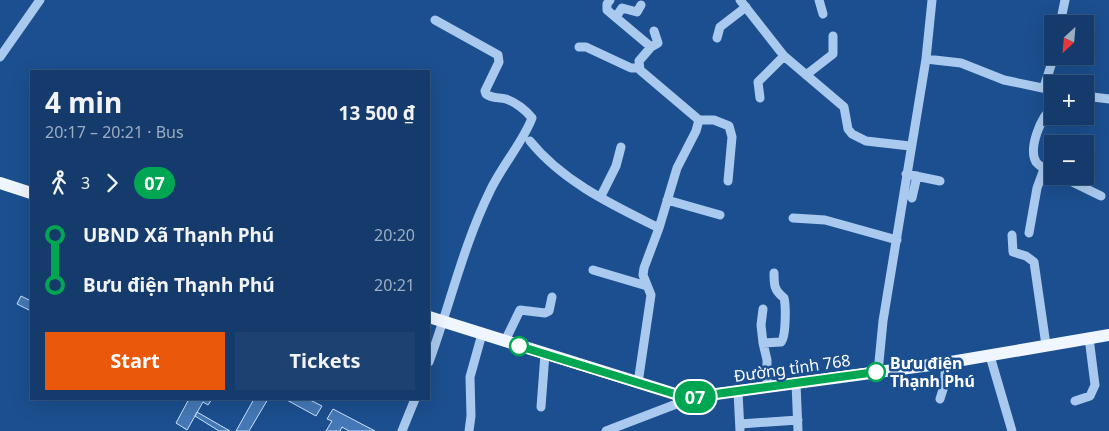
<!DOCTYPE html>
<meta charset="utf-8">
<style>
:root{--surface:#143b6b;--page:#1d4271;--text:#f1f3f6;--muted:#9dadc1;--line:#33557e;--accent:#ea580c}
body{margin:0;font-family:"Noto Sans",sans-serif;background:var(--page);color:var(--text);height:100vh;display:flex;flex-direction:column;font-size:19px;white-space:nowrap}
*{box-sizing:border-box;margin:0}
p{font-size:16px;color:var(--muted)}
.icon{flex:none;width:28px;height:28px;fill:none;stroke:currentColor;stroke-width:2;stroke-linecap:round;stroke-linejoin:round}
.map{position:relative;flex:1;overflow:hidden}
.sheet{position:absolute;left:30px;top:70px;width:400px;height:330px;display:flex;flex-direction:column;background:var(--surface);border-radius:0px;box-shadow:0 5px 20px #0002,0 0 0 1px var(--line)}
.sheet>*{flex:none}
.badge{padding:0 10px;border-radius:16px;font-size:18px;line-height:32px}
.needle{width:32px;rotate:206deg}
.tools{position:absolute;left:1044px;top:15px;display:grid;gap:10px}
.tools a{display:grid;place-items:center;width:50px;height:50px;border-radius:0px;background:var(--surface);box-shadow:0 5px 20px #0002,0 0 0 1px var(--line);font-size:25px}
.map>.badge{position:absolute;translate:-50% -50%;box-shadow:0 0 0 2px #fff}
.legs{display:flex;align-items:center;gap:8px;height:55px;padding:0 15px;font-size:16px}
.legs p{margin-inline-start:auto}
.headline{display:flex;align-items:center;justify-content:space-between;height:85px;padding:0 15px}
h1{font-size:28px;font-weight:700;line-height:38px}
.button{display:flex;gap:10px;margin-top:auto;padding:10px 15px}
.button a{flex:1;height:58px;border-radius:0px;background:var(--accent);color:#fff;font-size:20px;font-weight:700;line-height:58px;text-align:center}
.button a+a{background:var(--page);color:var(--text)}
ul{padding:0 15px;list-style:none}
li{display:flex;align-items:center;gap:18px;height:50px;font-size:19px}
li i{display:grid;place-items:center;width:8px;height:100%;margin:0 6px;background:currentColor}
li i::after{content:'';width:12px;height:12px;margin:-6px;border:4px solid;border-radius:50%;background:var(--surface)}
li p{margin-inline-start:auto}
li:first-child i{background:linear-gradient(#0000 50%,currentColor 0)}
li:last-child i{background:linear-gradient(currentColor 50%,#0000 0)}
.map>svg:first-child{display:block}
.building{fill:#4478b7;stroke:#cfe3fa}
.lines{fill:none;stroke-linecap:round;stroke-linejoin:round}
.minor{stroke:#a9c9ee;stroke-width:9}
.major{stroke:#f0f6ff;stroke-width:12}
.line-1-casing{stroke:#fff;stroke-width:11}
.line-1{stroke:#00a651;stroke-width:8}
.stop-1-dot{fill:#fff;stroke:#00a651;stroke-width:2.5}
.labels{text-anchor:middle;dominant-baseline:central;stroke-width:5;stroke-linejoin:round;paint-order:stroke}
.stop-label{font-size:16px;font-weight:bold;fill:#fff;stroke:#1b4f8f;text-anchor:start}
.street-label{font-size:16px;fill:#fff;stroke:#1b4f8f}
</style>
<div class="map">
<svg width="1109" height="431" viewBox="0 0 1109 431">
<rect width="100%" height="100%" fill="#1b4f8f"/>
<!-- building -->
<path class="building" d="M21,296L31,301V311L17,304Z
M189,399H212L208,405L203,402L187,430L176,423Z
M254,399H268L249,431H236Z
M285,399H308L322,406L316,416Z
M333,409L375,431H349L342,427L340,431H326L332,421L327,419Z
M197,412L230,431H219L195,416Z"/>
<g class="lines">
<!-- minor -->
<path class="minor" d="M610,0L607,4V10L651,47L639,61L640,70L699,120L696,131L677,168L659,228
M740,0L784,56L844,107L848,129L852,134L866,141L910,146
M819,0L823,14
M616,17L622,8L637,12L641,5
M1060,24L1065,0
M717,38L720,27L746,7
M579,47H586L631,68H638
M651,47L658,43L654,31
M0,57L40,0
M926,59L961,63L1004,80L1052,90
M806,75L833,54V36
M1044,87L1054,56
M1085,96L1109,99
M760,98L758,82L784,56
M1052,108C1041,117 1028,148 1036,162C1040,167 1047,170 1052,173
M699,120H714L729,126L732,137L728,181
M530,141C563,182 613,205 659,228L644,268L643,275L651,295L638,383
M906,174L940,181
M1060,176L1101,196
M601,196L616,166L621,147
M912,198L917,176
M667,200L720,215
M793,218L825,220L897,240
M1029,233L1037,188L1044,169
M1012,235L1013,252L1026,256L1034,262L1046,345
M593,270L647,286
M763,309L761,325L763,343
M505,341L520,310L545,313L549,311L552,297
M990,356L1012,431
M429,362C450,305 463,246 490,191C501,167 523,142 532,118C526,110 515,102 506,99C499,97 492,99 486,94L485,91L499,62L498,55L435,20
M878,372L883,321L926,59L932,0
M796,383L798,431
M767,387V360L763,343L781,342C786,337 786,306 784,298C774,290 774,285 774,273
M738,392L740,431
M940,399L945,383V363
M1075,401L1090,396L1095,385L1089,338
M541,407L545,354
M740,424L798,420
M402,431L415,399
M469,431L471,416L470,377L482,334
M606,431L692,398"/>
<!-- major -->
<path class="major" d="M0,183L31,193
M429,317L675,394L694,397L945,363L1109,335"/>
</g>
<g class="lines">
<defs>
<path id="line-1" d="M519,346L675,394L694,397L876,372"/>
</defs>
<!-- line-1 casing -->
<use href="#line-1" class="line-1-casing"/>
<!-- line-1 -->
<use href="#line-1" class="line-1"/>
</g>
<!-- markers -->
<g class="stop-1-dot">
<circle cx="519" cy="346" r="9"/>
<circle cx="876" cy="372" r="9"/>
</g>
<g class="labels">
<!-- stop labels -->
<g class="stop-label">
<text x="890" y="363">Bưu điện<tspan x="890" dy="18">Thạnh Phú</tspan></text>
</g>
<!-- street labels -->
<g class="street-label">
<text transform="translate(792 368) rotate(-8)">Đường tỉnh 768</text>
</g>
</g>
</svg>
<div class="tools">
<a><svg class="needle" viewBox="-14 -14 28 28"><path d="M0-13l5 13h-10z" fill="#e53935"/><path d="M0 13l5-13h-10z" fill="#9dadc1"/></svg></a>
<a>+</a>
<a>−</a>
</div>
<b class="badge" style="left:695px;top:397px;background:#00a651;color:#fff">07</b>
<section class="sheet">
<div class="headline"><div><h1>4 min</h1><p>20:17 – 20:21 · Bus</p></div><b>13 500 ₫</b></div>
<div class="legs"><svg class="icon" aria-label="walk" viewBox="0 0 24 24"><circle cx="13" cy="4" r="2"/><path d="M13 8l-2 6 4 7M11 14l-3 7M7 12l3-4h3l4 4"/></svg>3<svg class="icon" aria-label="forward" viewBox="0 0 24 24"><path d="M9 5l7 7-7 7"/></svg><b class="badge" style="background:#00a651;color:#fff">07</b></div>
<ul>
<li><i style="color:#00a651"></i><b>UBND Xã Thạnh Phú</b><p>20:20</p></li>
<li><i style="color:#00a651"></i><b>Bưu điện Thạnh Phú</b><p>20:21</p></li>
</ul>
<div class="button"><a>Start</a><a>Tickets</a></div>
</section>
</div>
